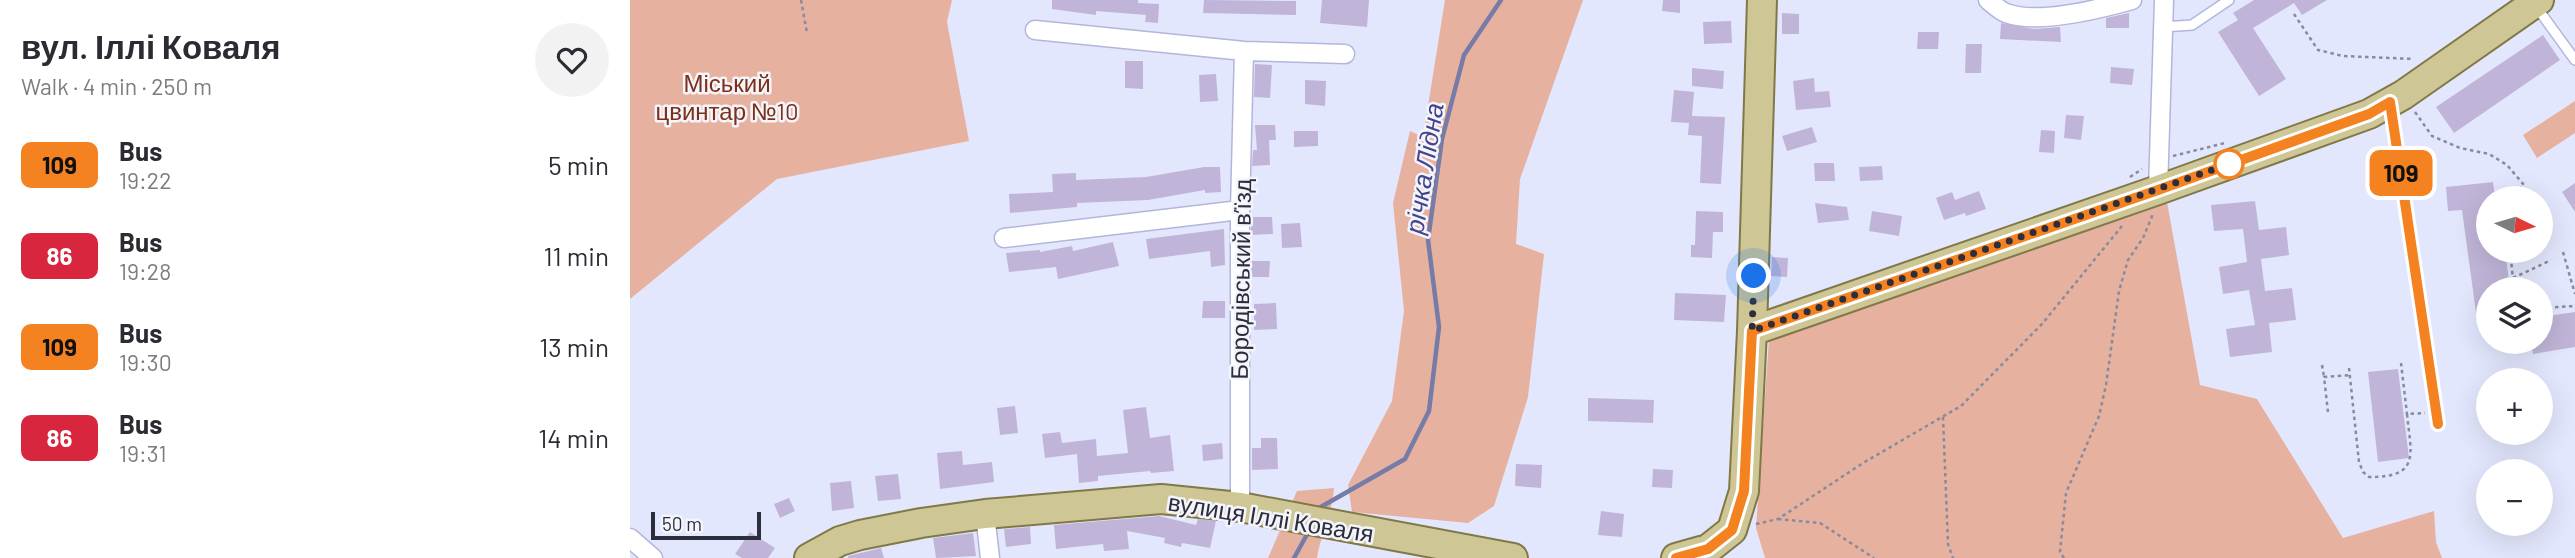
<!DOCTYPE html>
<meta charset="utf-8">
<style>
:root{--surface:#fff;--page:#f2f2f3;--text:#2b2b33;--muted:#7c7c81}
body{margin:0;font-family:Barlow,sans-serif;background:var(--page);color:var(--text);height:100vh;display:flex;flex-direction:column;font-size:26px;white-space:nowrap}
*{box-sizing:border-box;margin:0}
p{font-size:23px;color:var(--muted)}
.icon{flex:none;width:38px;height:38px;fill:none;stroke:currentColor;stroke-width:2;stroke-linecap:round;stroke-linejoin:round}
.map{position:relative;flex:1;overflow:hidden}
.drawer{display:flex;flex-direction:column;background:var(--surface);width:630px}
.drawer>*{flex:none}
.badge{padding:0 14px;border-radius:10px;font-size:24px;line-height:46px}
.needle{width:46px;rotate:95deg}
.controls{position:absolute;left:1846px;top:186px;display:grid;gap:14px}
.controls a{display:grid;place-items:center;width:77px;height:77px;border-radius:50%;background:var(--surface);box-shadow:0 7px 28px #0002;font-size:35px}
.scale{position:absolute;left:21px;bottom:18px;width:110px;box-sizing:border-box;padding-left:7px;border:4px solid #2c2e3c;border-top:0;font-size:19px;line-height:24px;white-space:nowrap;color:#2c2e3c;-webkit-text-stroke:5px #f4f5fc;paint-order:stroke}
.you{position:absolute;width:35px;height:35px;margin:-18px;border:5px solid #fff;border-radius:50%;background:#1a73e8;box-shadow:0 0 0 10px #1a73e833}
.map>.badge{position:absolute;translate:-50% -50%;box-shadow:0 0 0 4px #fff}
.round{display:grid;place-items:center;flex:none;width:74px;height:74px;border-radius:37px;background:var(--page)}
.summary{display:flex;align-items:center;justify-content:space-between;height:119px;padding:0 21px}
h1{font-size:33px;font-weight:600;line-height:52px}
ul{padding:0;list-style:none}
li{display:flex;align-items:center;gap:21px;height:91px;padding:0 21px}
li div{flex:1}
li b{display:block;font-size:26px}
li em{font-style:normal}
li .badge{min-width:77px;font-weight:700;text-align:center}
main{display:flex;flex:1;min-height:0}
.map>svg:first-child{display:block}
.green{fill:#e7b1a0}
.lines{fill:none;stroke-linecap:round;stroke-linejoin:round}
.stream{stroke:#767ba7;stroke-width:4.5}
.building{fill:#c0b5d8}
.lane-casing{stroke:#b2b7da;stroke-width:12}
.street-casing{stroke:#b2b7da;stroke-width:21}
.primary-casing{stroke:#817848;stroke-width:32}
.path{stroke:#888b9d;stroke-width:2.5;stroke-dasharray:3.5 3.5;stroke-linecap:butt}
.lane{stroke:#fff;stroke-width:9}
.street{stroke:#fff;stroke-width:18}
.primary{stroke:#cfc695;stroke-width:28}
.line-casing{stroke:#fff;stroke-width:16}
.line{stroke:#f58220;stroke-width:10}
.walk{stroke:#2c2e3c;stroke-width:7;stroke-dasharray:0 12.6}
.stop-dot{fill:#fff;stroke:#f58220;stroke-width:3.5}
.labels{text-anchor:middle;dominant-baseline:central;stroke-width:5;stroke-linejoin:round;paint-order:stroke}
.park-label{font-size:24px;fill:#7c3015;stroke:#f4f5fc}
.street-label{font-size:24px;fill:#2c2e3c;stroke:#f4f5fc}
.water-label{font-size:26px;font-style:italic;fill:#44468c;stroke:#f4f5fc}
</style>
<main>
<section class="drawer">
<div class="summary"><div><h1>вул. Іллі Коваля</h1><p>Walk · 4 min · 250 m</p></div><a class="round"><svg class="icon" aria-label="heart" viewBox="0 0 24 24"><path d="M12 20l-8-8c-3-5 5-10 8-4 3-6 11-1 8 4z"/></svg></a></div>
<ul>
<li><span class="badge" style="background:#f58220;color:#111">109</span><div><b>Bus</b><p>19:22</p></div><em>5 min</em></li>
<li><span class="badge" style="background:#d7263d;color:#fff">86</span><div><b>Bus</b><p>19:28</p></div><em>11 min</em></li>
<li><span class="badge" style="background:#f58220;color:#111">109</span><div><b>Bus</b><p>19:30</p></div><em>13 min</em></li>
<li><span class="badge" style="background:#d7263d;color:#fff">86</span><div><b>Bus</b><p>19:31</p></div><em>14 min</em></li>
</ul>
</section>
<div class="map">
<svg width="1945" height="558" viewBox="0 0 1945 558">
<rect width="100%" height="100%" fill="#e3e7fd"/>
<!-- green -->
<path class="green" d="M0,0H322L317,22L339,141L147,179L0,299Z
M815,0H953L890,179L886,244L914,254L898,397L864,506L838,523L722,512L718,485L762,401L774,311L763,203L780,131L793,137Z
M1945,101V133L1907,158L1893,135Z
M1537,202L1570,385L1627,399L1713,538L1804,511L1806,542L1812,558H1135L1126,528L1139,339Z
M704,488C702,514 691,533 687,558H638L667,491Z"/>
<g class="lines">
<!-- stream -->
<path class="stream" d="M689,508L775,459L799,411L809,327L798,240L812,139L834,55L871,0
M664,558L680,529"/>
</g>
<!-- building -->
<path class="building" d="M422,0H508V3L529,4L528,23L515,22L516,15L466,11V15L422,9Z
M574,0L666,1V15L573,13Z
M692,0H739L737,27L690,23Z
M1033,0H1050V13L1032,11Z
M1624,0H1697L1672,15L1664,3L1623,28L1656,79L1629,96L1588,32L1608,20L1603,13Z
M1152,13L1169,14V34H1152Z
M1499,13V28H1476V18Z
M1101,21L1102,43L1074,44L1073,22Z
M1371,23L1404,29L1430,27L1431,42L1370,39Z
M1288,32H1309L1308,49H1287Z
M1913,35L1930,60L1824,133L1806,107Z
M1336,44H1352L1351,73H1335Z
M495,61H513V89L495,88Z
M625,64L642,65L640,98L624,97Z
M1481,67L1504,69L1502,85L1480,83Z
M1062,68L1094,71L1093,89L1062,86Z
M586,74L588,101L570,102L569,75Z
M1184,78L1185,92L1199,91L1201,107L1166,110L1163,81Z
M675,80L696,81L695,106L675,104Z
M1044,90L1064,92L1062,116L1095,117L1091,184L1070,183L1072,136L1058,135L1059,123L1041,122Z
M1436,115L1454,116L1451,140L1434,138Z
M625,125H645L646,140H639L640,165L622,166L623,150H627Z
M1182,127L1187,142L1157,151L1152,136Z
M1411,130L1425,131L1424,153L1409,152Z
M664,131H688V146L664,147Z
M1184,163H1204L1205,181H1185Z
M1252,166L1253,180L1230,181L1229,167Z
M574,167H590L591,192L575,193V190L518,200L447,203V207L380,213L379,194L423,192L422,174L446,173V180L516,177Z
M1863,182L1865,198H1858V250H1875L1880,289H1858V319L1847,320L1832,210L1818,211L1816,187Z
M1945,183V212L1932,192Z
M1349,191L1356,209L1336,216L1335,213L1314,220L1306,198L1322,192L1325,200Z
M1625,201L1629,230L1656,227L1659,255L1631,259L1635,291L1662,288L1666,320L1639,323L1642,352L1600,357L1596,329L1625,325L1619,290L1593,294L1589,267L1617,262L1613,229L1584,231L1581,205Z
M1185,203L1217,207L1219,220L1188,223Z
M1066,211L1093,212V232H1083L1082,258L1061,257V245H1065Z
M1242,211L1272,216L1269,236L1239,231Z
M621,217H642L643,234L621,235Z
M670,223L672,247L652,248L651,224Z
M594,229L595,265L581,267L580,251L519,259L516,239Z
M483,242L489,266L428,279L426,267L379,272L376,253L410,250V252L442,246L443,251Z
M1142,257L1158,258L1157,277L1141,276Z
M621,261H640L639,277H621Z
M1045,293L1096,295L1094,322L1044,320Z
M573,301H595V318H572Z
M646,303L647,329L624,330V304Z
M1945,312V347L1903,354L1901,341H1911V317Z
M1768,369L1779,458L1748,462L1738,372Z
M958,398L1024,400L1023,423L958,421Z
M385,406L388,433L370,435L367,408Z
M516,407L520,438L540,435L544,471L521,473L520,471L468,476V481L449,483L447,454L415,458L412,434L430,432L432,443L466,439L467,456L498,453L493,410Z
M631,438H647L648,469L622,470V448H631Z
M592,443L593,459L573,461L572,445Z
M332,451L333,465L362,462L364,482L310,489L307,453Z
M886,464L912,465L911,488L885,486Z
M1023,469L1043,470L1042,488L1022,487Z
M268,474L271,499L248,501L245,476Z
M221,481L224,508L202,511L200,483Z
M159,498L165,511L150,518L144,504Z
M971,511L994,514L992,537L968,535Z
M529,516L566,525L568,519L586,521L580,548L552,543L551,547L534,543L535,538L497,531L499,549L474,551L473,544L426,549L424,525Z
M400,527L401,544L376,547L374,529Z
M120,532L145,548L138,558H112L105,554Z
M343,533L346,556L306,558L303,538Z
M251,548L254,558H218V556Z"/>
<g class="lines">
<defs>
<path id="lane" d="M1905,5L1945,60
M1533,27L1562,25L1599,0
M1761,107L1808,424"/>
<path id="street" d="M1358,0C1363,4 1370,11 1376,13C1408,25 1470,9 1502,0
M405,30L614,51L715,54
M1528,190L1534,0
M374,238L610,210
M610,507V210L614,51
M355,514L360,558
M0,538L23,558"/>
<path id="primary" d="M1122,331L1528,190L1739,114L1773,95L1909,0
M179,558L210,541L230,535L291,523L355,514L531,499L610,507L883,558
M1046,558L1078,549L1102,530L1114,491L1122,331L1132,0"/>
</defs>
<!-- lane casing -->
<use href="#lane" class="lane-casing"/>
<!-- street casing -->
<use href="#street" class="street-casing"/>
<!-- primary casing -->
<use href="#primary" class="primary-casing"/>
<!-- path -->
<path class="path" d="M171,0L177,33
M1664,14L1688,50L1713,56L1784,59
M1785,112L1802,136L1830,148L1859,154L1877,165L1894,185L1881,198
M1543,156L1595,143
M1500,177L1512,169
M1880,250L1884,289
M1933,252L1945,294
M1883,278L1921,260
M1911,308L1945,306
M1771,363L1777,414
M1692,365L1694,377
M1719,368L1729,462L1733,472L1739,477C1791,477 1781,455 1777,414L1795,413
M1698,412L1694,377L1720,375
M1313,417L1318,544L1323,558
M1148,519L1190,523L1244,558
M1126,524L1148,519L1233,463L1331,406L1412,324L1492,226
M1434,558L1430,552L1436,493L1469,416L1476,385L1489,291L1498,260L1513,238L1523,214"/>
<!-- lane -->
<use href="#lane" class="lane"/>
<!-- street -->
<use href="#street" class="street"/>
<!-- primary -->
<use href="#primary" class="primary"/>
</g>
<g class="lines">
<defs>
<path id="line" d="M1046,558L1078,549L1102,530L1114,491L1122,331L1528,190L1739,114L1760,102L1808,424"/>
</defs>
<!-- line casing -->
<use href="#line" class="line-casing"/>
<!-- line -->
<use href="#line" class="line"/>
<!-- walk -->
<path class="walk" d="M1124,276L1122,331L1599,164"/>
</g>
<!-- markers -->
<circle class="stop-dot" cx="1599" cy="164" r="14"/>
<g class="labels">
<!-- park labels -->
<g class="park-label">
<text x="97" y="82">Міський<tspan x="97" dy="28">цвинтар №10</tspan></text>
</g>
<!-- street labels -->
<g class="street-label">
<text transform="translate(610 279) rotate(-89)">Бородівський в’їзд</text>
<text transform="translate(641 517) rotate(9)">вулиця Іллі Коваля</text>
</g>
<!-- water labels -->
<g class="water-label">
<text transform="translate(793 168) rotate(-81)">річка Лідна</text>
</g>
</g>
</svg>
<div class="controls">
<a><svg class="needle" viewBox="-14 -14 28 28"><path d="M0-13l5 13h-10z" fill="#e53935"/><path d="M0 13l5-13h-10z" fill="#7c7c81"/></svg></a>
<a><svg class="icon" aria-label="layers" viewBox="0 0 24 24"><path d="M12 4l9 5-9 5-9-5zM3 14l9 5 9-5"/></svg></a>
<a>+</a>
<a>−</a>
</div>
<div class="scale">50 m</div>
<div class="you" style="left:1124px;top:276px"></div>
<b class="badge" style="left:1771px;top:173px;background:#f58220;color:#111">109</b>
</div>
</main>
